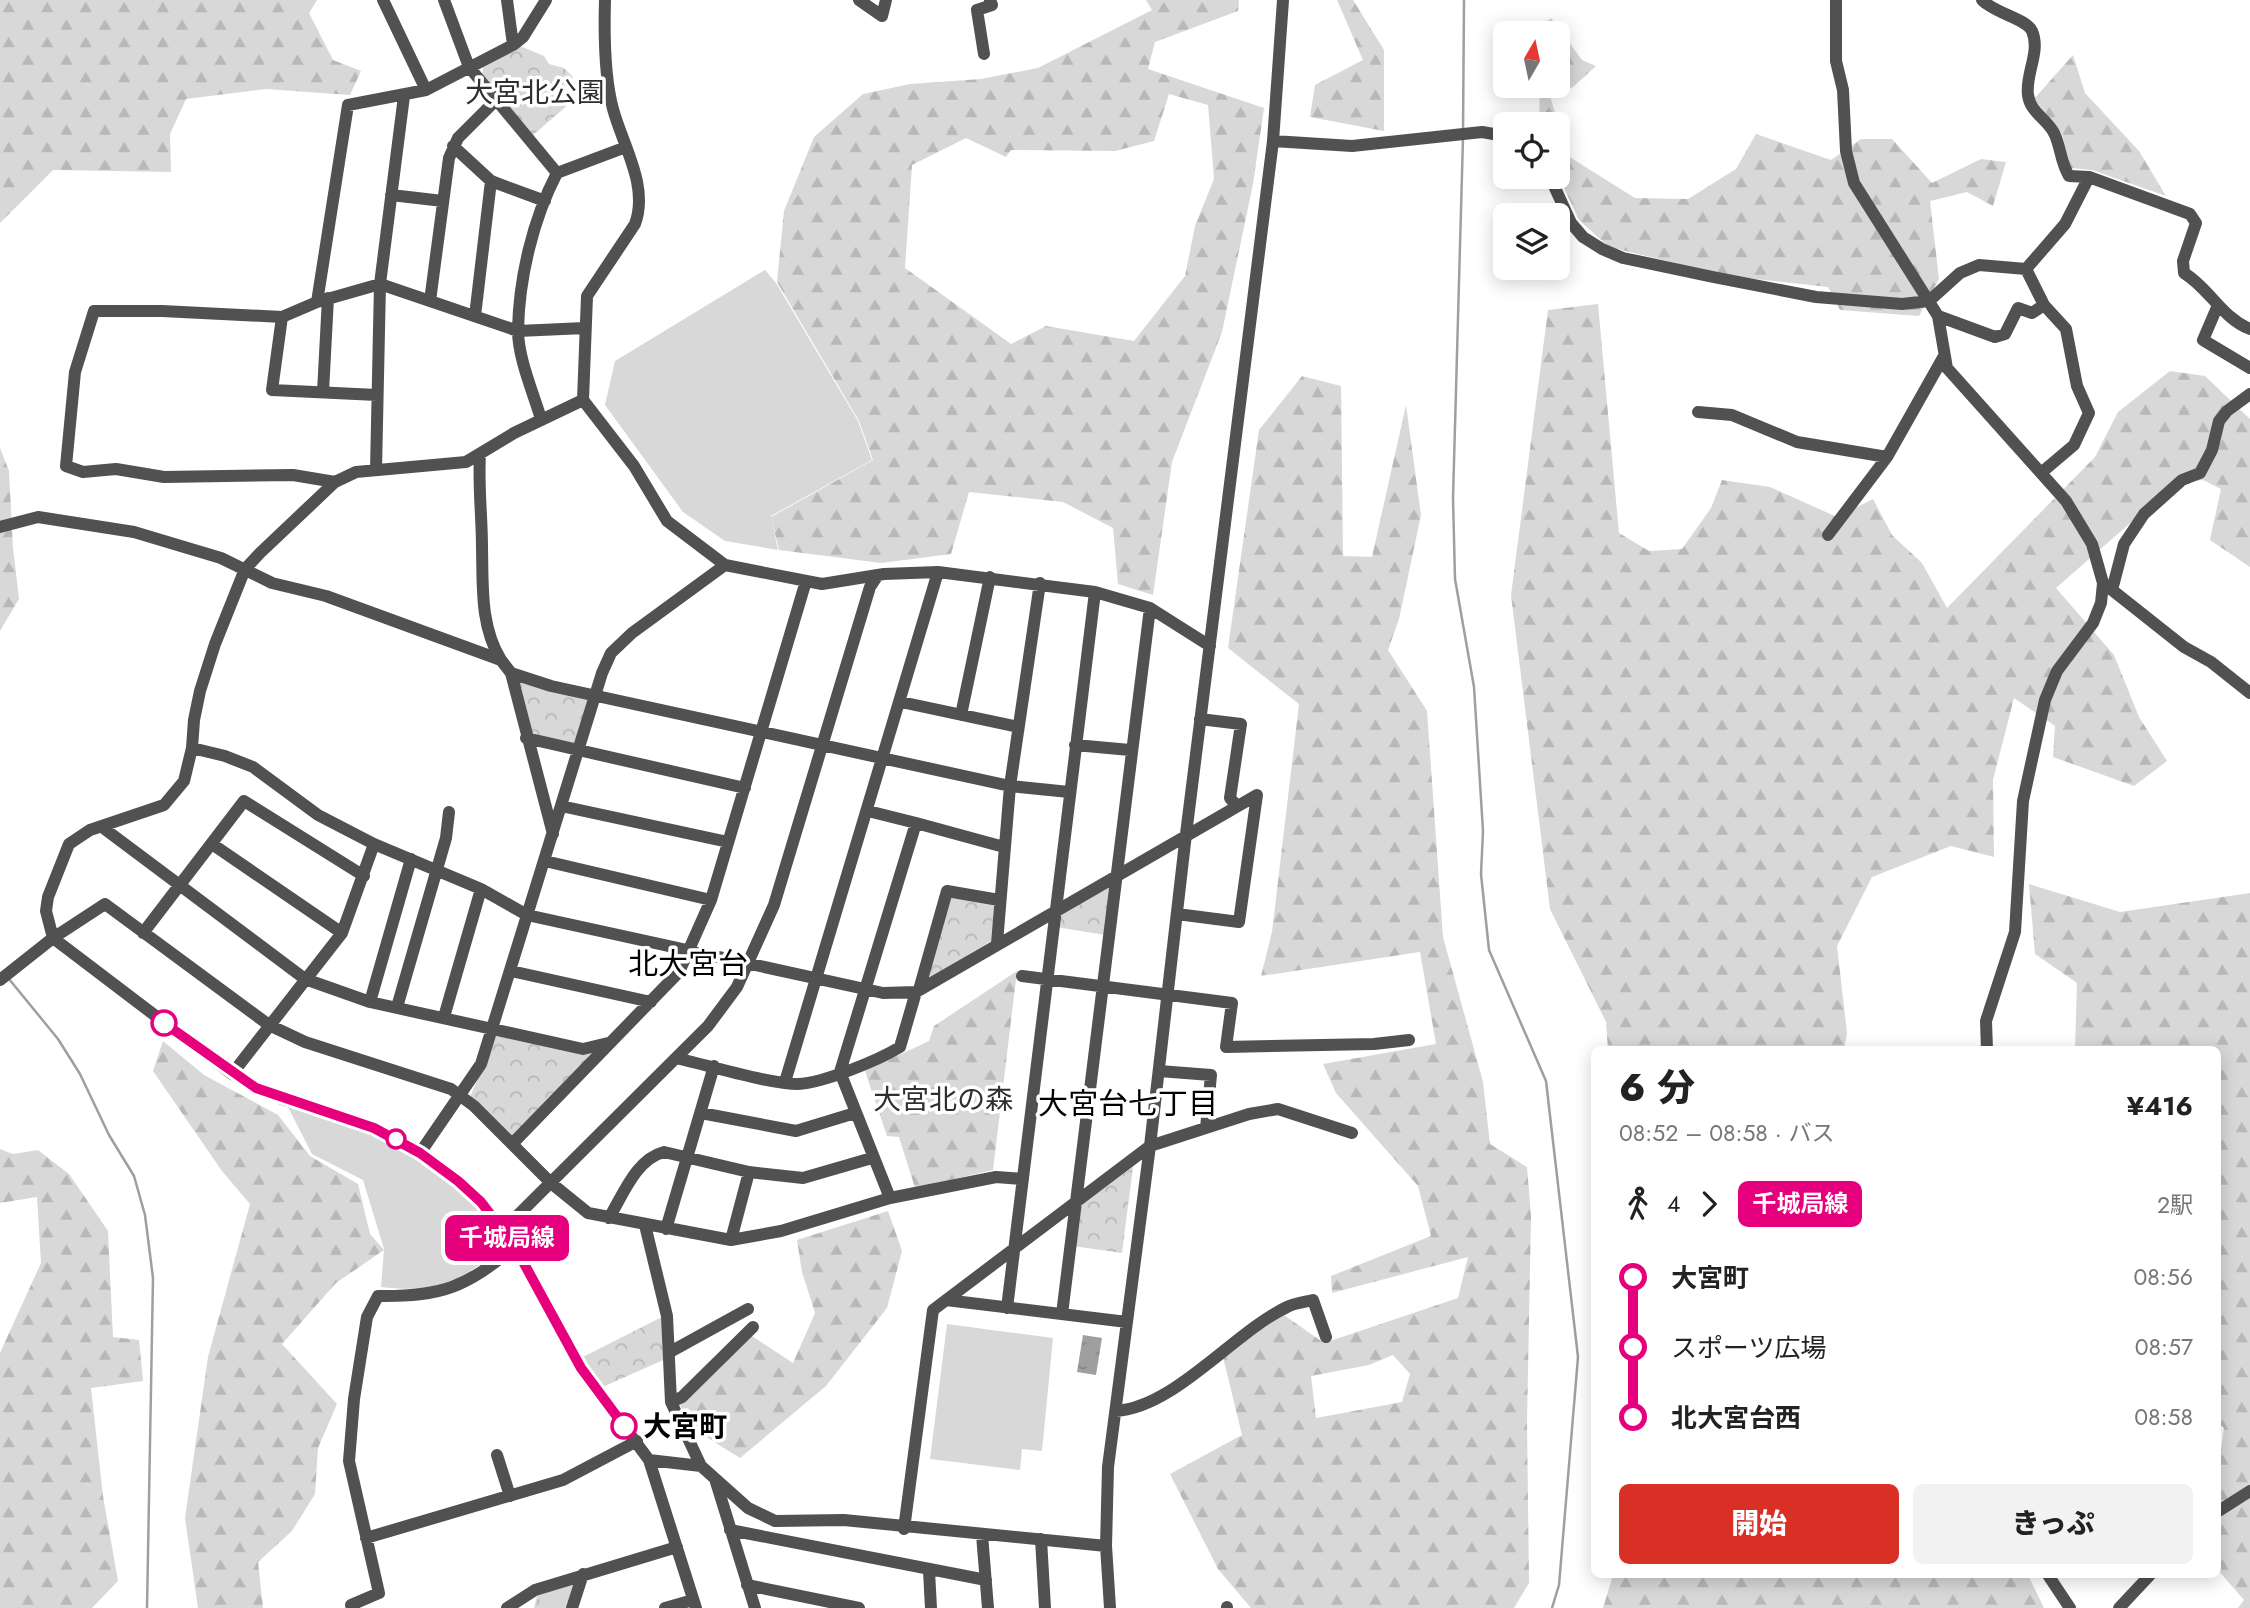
<!DOCTYPE html>
<html lang="ja">
<meta charset="utf-8">
<style>
:root{--surface:#fff;--page:#f2f2f2;--text:#222;--muted:#767676;--accent:#d93025}
body{margin:0;font-family:Jost,"Noto Sans JP",sans-serif;background:var(--page);color:var(--text);height:100vh;display:flex;flex-direction:column;font-size:26px;white-space:nowrap}
*{box-sizing:border-box;margin:0}
p{font-size:23px;color:var(--muted)}
.icon{flex:none;width:38px;height:38px;fill:none;stroke:currentColor;stroke-width:2;stroke-linecap:round;stroke-linejoin:round}
.map{position:relative;flex:1;overflow:hidden}
.sheet{position:absolute;left:1591px;top:1046px;width:630px;height:532px;display:flex;flex-direction:column;background:var(--surface);border-radius:10px;box-shadow:0 4px 18px #0003}
.sheet>*{flex:none}
.badge{padding:0 14px;border-radius:10px;font-size:24px;line-height:46px}
.needle{width:46px;rotate:9deg}
.fabs{position:absolute;left:1493px;top:21px;display:grid;gap:14px}
.fabs a{display:grid;place-items:center;width:77px;height:77px;border-radius:10px;background:var(--surface);box-shadow:0 4px 18px #0003;font-size:35px}
.map>.badge{position:absolute;translate:-50% -50%;box-shadow:0 0 0 4px #fff}
.legs{display:flex;align-items:center;gap:10px;height:77px;padding:0 28px;font-size:23px}
.legs p{margin-inline-start:auto}
.overview{display:flex;align-items:center;justify-content:space-between;height:119px;padding:0 28px}
h1{font-size:38px;font-weight:800;line-height:52px}
.button{display:flex;gap:14px;margin-top:auto;padding:14px 28px}
.button a{flex:1;height:80px;border-radius:10px;background:var(--accent);color:#fff;font-size:28px;font-weight:800;line-height:80px;text-align:center}
.button a+a{background:var(--page);color:var(--text)}
ul{padding:0 28px;list-style:none}
li{display:flex;align-items:center;gap:24px;height:70px;font-size:26px}
li i{display:grid;place-items:center;width:10px;height:100%;margin:0 9px;background:currentColor}
li i::after{content:'';width:18px;height:18px;margin:-9px;border:5px solid;border-radius:50%;background:var(--surface)}
li p{margin-inline-start:auto}
li:first-child i{background:linear-gradient(#0000 50%,currentColor 0)}
li:last-child i{background:linear-gradient(currentColor 50%,#0000 0)}
.map>svg:first-child{display:block}
.grass{fill:url(#grass-tufts)}
.forest{fill:url(#forest-firs);fill-rule:evenodd}
.park{fill:url(#park-crowns)}
.pitch{fill:#d8d8d8}
.water{fill:url(#water-ripples)}
.lines{fill:none;stroke-linecap:round;stroke-linejoin:round}
.stream{stroke:#9f9f9f;stroke-width:2.5}
.minor{stroke:#515151;stroke-width:12}
.line-1-casing{stroke:#fff;stroke-width:16}
.line-1{stroke:#e6007e;stroke-width:10}
.stop-1-dot{fill:#fff;stroke:#e6007e;stroke-width:3.5}
.labels{text-anchor:middle;dominant-baseline:central;stroke-width:7;stroke-linejoin:round;paint-order:stroke}
.park-label{font-size:28px;fill:#2f2f2f;stroke:#fff}
.stop-label{font-size:28px;font-weight:bold;fill:#000;stroke:#fff;text-anchor:start}
.neighbourhood-label{font-size:30px;fill:#000;stroke:#fff}
</style>
<div class="map">
<svg width="2250" height="1608" viewBox="0 0 2250 1608">
<defs>
<pattern id="grass-tufts" width="24" height="20" patternUnits="userSpaceOnUse" patternTransform="scale(1.75)"><rect width="24" height="20" fill="#d8d8d8"/><path d="M3 7l-1-3M5 7V3M7 7l1-3M15 17l-1-3M17 17v-4M19 17l1-3" fill="none" stroke="#b8b8b8"/></pattern>
<pattern id="forest-firs" width="22" height="20" patternUnits="userSpaceOnUse" patternTransform="scale(1.75)"><rect width="22" height="20" fill="#d8d8d8"/><path d="M5 1l3.5 6h-7zM16 11l3.5 6h-7z" fill="#b8b8b8"/></pattern>
<pattern id="park-crowns" width="20" height="18" patternUnits="userSpaceOnUse" patternTransform="scale(1.75)"><rect width="20" height="18" fill="#d8d8d8"/><path d="M2 6a3 3 0 1 1 6 0M12 15a3 3 0 1 1 6 0" fill="none" stroke="#b8b8b8"/></pattern>
<pattern id="water-ripples" width="26" height="14" patternUnits="userSpaceOnUse" patternTransform="scale(1.75)"><rect width="26" height="14" fill="#9f9f9f"/><path d="M2 4q2-2 4 0t4 0M15 11q2-2 4 0t4 0" fill="none" stroke="#878787"/></pattern>
</defs>
<rect width="100%" height="100%" fill="#fff"/>
<!-- grass -->
<path class="grass" d="M571,1580L574,1585L567,1608H534L537,1596Z"/>
<!-- forest -->
<path class="forest" d="M0,0H317L309,13L333,60L361,71L350,95L266,89L186,99L170,134L171,172L53,170L0,223Z
M1146,0H1239L1238,11L1155,42L1148,69L1264,108L1253,184L1222,332L1172,462L1153,595L1118,584L1113,528L1063,502L969,492L951,554L881,563L779,550L771,517L873,460L859,421L777,282L784,211L814,137L863,94L910,84L981,79L1038,68L1152,10ZM1169,94L1208,105L1214,179L1195,226L1185,276L1134,341L1046,326L1011,344L905,268L912,165L966,138L1006,157L1011,150L1115,151L1154,141Z
M1337,0H1353L1384,50V131L1310,117L1315,85L1363,60Z
M1551,18L1582,60L1596,66L1573,87L1550,96L1568,156L1635,198L1688,199L1736,169L1756,134L1831,160L1861,139H1892L1932,183L1981,159L2006,162L1993,206L1967,192L1930,201L1939,279L1919,316L1840,310L1828,287L1729,276L1609,247L1579,220L1558,175V124H1539L1540,86H1558V33H1532Z
M2073,55L2085,93L2139,151L2166,196L2092,170L2071,168L2062,134L2034,99Z
M1598,304L1619,533L1649,551L1682,549L1711,508L1722,480L1770,487L1837,517L1873,499L1892,535L1922,563L1947,608L2095,457L2118,412L2170,371L2205,376L2250,419V567L2210,540L2221,489L2203,480L2176,483L2056,588L2114,655L2139,717L2167,761L2134,786L2053,757L2055,726L2014,698L1993,780L1994,857L1951,846L1872,877L1837,946L1847,1033L1844,1050H1608L1606,1022L1550,909L1511,595L1548,310Z
M1302,376L1341,386L1343,556L1372,557L1406,405L1421,515L1399,619L1388,650L1427,711L1443,937L1483,1082L1490,1144L1527,1167L1531,1216L1527,1422L1529,1583L1514,1608H1251L1218,1569L1170,1474L1242,1435L1223,1357L1281,1313L1324,1343L1458,1298L1468,1257L1332,1293L1331,1276L1431,1236L1418,1186L1336,1093L1323,1064L1436,1044L1420,952L1261,976L1272,932L1299,704L1228,648L1259,430ZM1393,1355L1410,1374L1402,1402L1316,1418L1311,1376L1369,1365Z
M0,448L9,471L13,548L19,599L0,631Z
M2029,884L2120,912L2250,893V1608H2238L2244,1600L2217,1569V1476L2224,1428L2217,1422V1050H2075L2077,983L2035,954Z
M1017,971L993,1170L915,1188L899,1137L887,1136L865,1071L929,1041L934,1026Z
M163,1041L204,1075L278,1115L310,1156L358,1184L370,1234L384,1250L336,1283L282,1344L337,1404L318,1448L315,1494L292,1531L258,1562L263,1608H198L185,1518L208,1357L250,1204L222,1171L153,1071Z
M0,1149L13,1154L38,1150L69,1174L108,1231L113,1337L139,1340L143,1381L91,1388L103,1496L118,1581L92,1608H0V1353L41,1263L37,1197L0,1203Z
M888,1211L902,1251L887,1308L826,1386L740,1458L687,1425L678,1398L749,1334L793,1363L815,1313L802,1272L797,1240Z
M1613,1575H2028L2044,1608H1603Z"/>
<!-- park -->
<path class="park" d="M520,46L544,56L549,64L564,68L573,77L566,87L569,104L532,136L482,77L483,67Z
M514,677L588,698L575,743L529,736Z
M1108,885L1111,888L1105,935L1056,927L1058,914Z
M950,895L991,902L994,906L991,941L929,979L926,976Z
M496,1036L592,1053L514,1135H510L470,1097Z
M1133,1167L1122,1253L1073,1246L1078,1207Z
M664,1316L668,1358L598,1389L579,1359Z"/>
<!-- pitch -->
<path class="pitch" d="M765,270L776,283L858,421L872,460L771,516L778,550L725,541L683,512L605,405L615,361Z
M287,1105C354,1124 408,1146 463,1191C480,1206 493,1228 506,1246C460,1280 440,1294 381,1287L384,1249L363,1180L312,1154Z
M947,1324L1053,1338L1042,1451L1022,1449L1020,1470L930,1459Z"/>
<!-- water -->
<path class="water" d="M1083,1335L1102,1338L1096,1375L1077,1372Z"/>
<g class="lines">
<!-- stream -->
<path class="stream" d="M1463,132L1464,0
M1463,138L1453,498L1455,579L1474,687L1483,831L1481,874L1489,950L1546,1081L1578,1357L1559,1585L1552,1608
M9,979L58,1039L80,1074L109,1135L134,1176L145,1215L153,1278L147,1608"/>
<!-- minor -->
<path class="minor" d="M383,0L426,90
M444,0L469,67L557,173
M605,0C604,34 604,76 613,109C623,146 649,186 635,224L587,296L583,400L634,466L667,521L725,565L822,584L884,574L938,572L1095,592L1150,608L1210,646
M859,0L882,16L886,0
M1836,0V61L1843,90L1846,151L1854,183L1938,316L1947,368L2066,501L2092,544L2103,583L2101,603L2093,623L2057,671L2045,700L2023,801L2015,932L1986,1021L1987,1050
M1982,0C1994,13 2027,19 2032,31C2041,52 2025,74 2028,95C2030,113 2049,120 2055,135C2061,149 2061,163 2069,176L2089,177L2190,214L2196,223L2183,261L2184,273C2209,288 2222,318 2250,329
M513,45L523,37L546,0
M984,54L977,10L992,5L990,0
M1273,141L1352,146L1482,132L1505,136
M453,146L491,181L545,201
M1550,177L1571,223L1583,237L1602,249L1623,258L1713,277L1816,297L1902,304L1929,301L1960,273L1979,265L2026,269L2065,224L2089,177
M391,195L443,201
M2026,269L2044,305L2066,329L2077,386L2089,413L2074,445L2041,473
M430,301L449,158L458,138L496,100
M317,302L380,284L518,331L585,328
M2218,305L2203,340L2250,368
M475,316L491,181
M1938,316L1995,337L2005,334L2018,308L2032,313L2044,305
M282,317L272,390L377,395
M323,392L328,298
M583,400L514,433L466,462L356,472L335,482L260,553L245,569L215,644L200,691L194,720L192,748L184,781L164,805L90,830L69,844L48,897L46,911L53,938L232,1074L282,1099L349,1119L398,1140L459,1180L481,1202L537,1284L581,1368L649,1460L696,1608
M1698,412L1732,415L1797,442L1887,457
M541,419C533,392 518,358 518,330C519,278 533,219 557,173L626,147
M480,454C478,486 482,516 482,548C483,586 480,626 501,660
M376,470L380,284L404,96
M335,482L293,475L164,477L116,469L83,472L66,466L75,372L94,311H162L282,317L317,302L348,105L426,90L513,45L507,0
M0,527L38,517L134,532L221,558L272,583L326,596L501,660L511,673L551,686L1010,786L1069,792
M1828,535L1887,457L1944,356
M2107,586L2184,647L2211,662L2250,693
M2112,590L2124,544L2144,514L2182,480L2200,473L2212,450L2219,421L2227,411L2250,394
M511,673L553,834
M901,702L1018,727
M961,715L990,577
M1200,719L1241,724L1230,798L1236,805
M526,738L745,788
M1075,745L1130,750
M192,748L225,756L253,767L318,815L374,844L481,889L527,915L883,993L916,992L1257,795L1239,922L1177,914
M561,806L728,842
M868,811L916,823
M102,827L305,979L370,1002L583,1049L608,1043
M212,844L342,933
M545,861L711,900
M143,933L244,801L364,876
M997,943L1010,786L1040,583
M511,971L651,1002
M1022,976L1232,1003L1226,1047L1374,1044L1409,1040
M0,980L53,938L105,904L269,1025L305,1042L451,1089L474,1106L551,1183L588,1213L731,1240L781,1231L890,1198L840,1072L916,823L1004,847
M919,990L947,891L999,900
M370,1002L411,859
M397,1007L446,838L449,812
M444,1017L481,889
M676,1058C707,1065 769,1084 798,1084C823,1083 879,1060 900,1047L916,992
M1159,1071L1211,1075L1206,1128
M232,1074L342,933L374,844
M785,1082L938,572
M701,1113L796,1131L855,1113
M512,1144L679,972L711,900L806,581
M420,1153L481,1064L602,673L611,653L632,633L725,565
M890,1198L996,1177L1023,1179
M609,1218C623,1195 636,1159 664,1152L749,1172L803,1178L872,1158
M645,1225L667,1316L671,1402L701,1466L748,1508L775,1521L844,1520L1106,1546
M666,1229L714,1066
M502,1231L708,1026L737,987L774,905L870,587L876,578
M731,1240L749,1172
M946,1300L1127,1322
M1007,1308L1095,592
M1062,1314L1150,608
M670,1352L748,1309
M671,1402L682,1397L753,1327
M1116,1411C1175,1407 1234,1332 1287,1307C1294,1303 1305,1302 1313,1300L1326,1337
M497,1455L510,1496
M649,1460L701,1466
M716,1482L755,1608
M2217,1512L2250,1491
M904,1529L933,1310L1150,1146L1249,1114L1278,1109L1352,1133
M730,1530L986,1580
M982,1535L988,1608
M366,1538L563,1480L637,1441
M1041,1539L1045,1608
M929,1571L931,1608
M2048,1575L2070,1608
M747,1585L859,1608
M1227,1607V1608
M352,1608L351,1605L379,1593L349,1461L354,1399L367,1317L378,1296C443,1297 465,1287 515,1247
M507,1608L535,1590L677,1547
M572,1608L583,1574
M665,1608L693,1600
M1110,1608L1106,1546L1108,1467L1150,1146L1186,834L1273,141L1283,0
M2119,1608L2150,1575"/>
</g>
<g class="lines">
<defs>
<path id="line-1" d="M164,1023L256,1088L374,1128L420,1153L458,1181L481,1202L515,1247L581,1368L624,1426"/>
</defs>
<!-- line-1 casing -->
<use href="#line-1" class="line-1-casing"/>
<!-- line-1 -->
<use href="#line-1" class="line-1"/>
</g>
<!-- markers -->
<g class="stop-1-dot">
<circle cx="164" cy="1023" r="12"/>
<circle cx="396" cy="1139" r="9"/>
<circle cx="624" cy="1426" r="12"/>
</g>
<g class="labels">
<!-- park labels -->
<g class="park-label">
<text x="535" y="92">大宮北公園</text>
<text x="943" y="1099">大宮北の森</text>
</g>
<!-- stop labels -->
<g class="stop-label">
<text x="643" y="1426">大宮町</text>
</g>
<!-- neighbourhood labels -->
<g class="neighbourhood-label">
<text x="688" y="963">北大宮台</text>
<text x="1128" y="1103">大宮台七丁目</text>
</g>
</g>
</svg>
<div class="fabs">
<a><svg class="needle" viewBox="-14 -14 28 28"><path d="M0-13l5 13h-10z" fill="#e53935"/><path d="M0 13l5-13h-10z" fill="#767676"/></svg></a>
<a><svg class="icon" aria-label="locate" viewBox="0 0 24 24"><circle cx="12" cy="12" r="6"/><path d="M12 2v4M12 18v4M2 12h4M18 12h4"/></svg></a>
<a><svg class="icon" aria-label="layers" viewBox="0 0 24 24"><path d="M12 4l9 5-9 5-9-5zM3 14l9 5 9-5"/></svg></a>
</div>
<b class="badge" style="left:507px;top:1238px;background:#e6007e;color:#fff">千城局線</b>
<section class="sheet">
<div class="overview"><div><h1>6 分</h1><p>08:52 – 08:58 · バス</p></div><b>¥416</b></div>
<div class="legs"><svg class="icon" aria-label="walk" viewBox="0 0 24 24"><circle cx="13" cy="4" r="2"/><path d="M13 8l-2 6 4 7M11 14l-3 7M7 12l3-4h3l4 4"/></svg>4<svg class="icon" aria-label="forward" viewBox="0 0 24 24"><path d="M9 5l7 7-7 7"/></svg><b class="badge" style="background:#e6007e;color:#fff">千城局線</b><p>2駅</p></div>
<ul>
<li><i style="color:#e6007e"></i><b>大宮町</b><p>08:56</p></li>
<li><i style="color:#e6007e"></i><span>スポーツ広場</span><p>08:57</p></li>
<li><i style="color:#e6007e"></i><b>北大宮台西</b><p>08:58</p></li>
</ul>
<div class="button"><a>開始</a><a>きっぷ</a></div>
</section>
</div>
